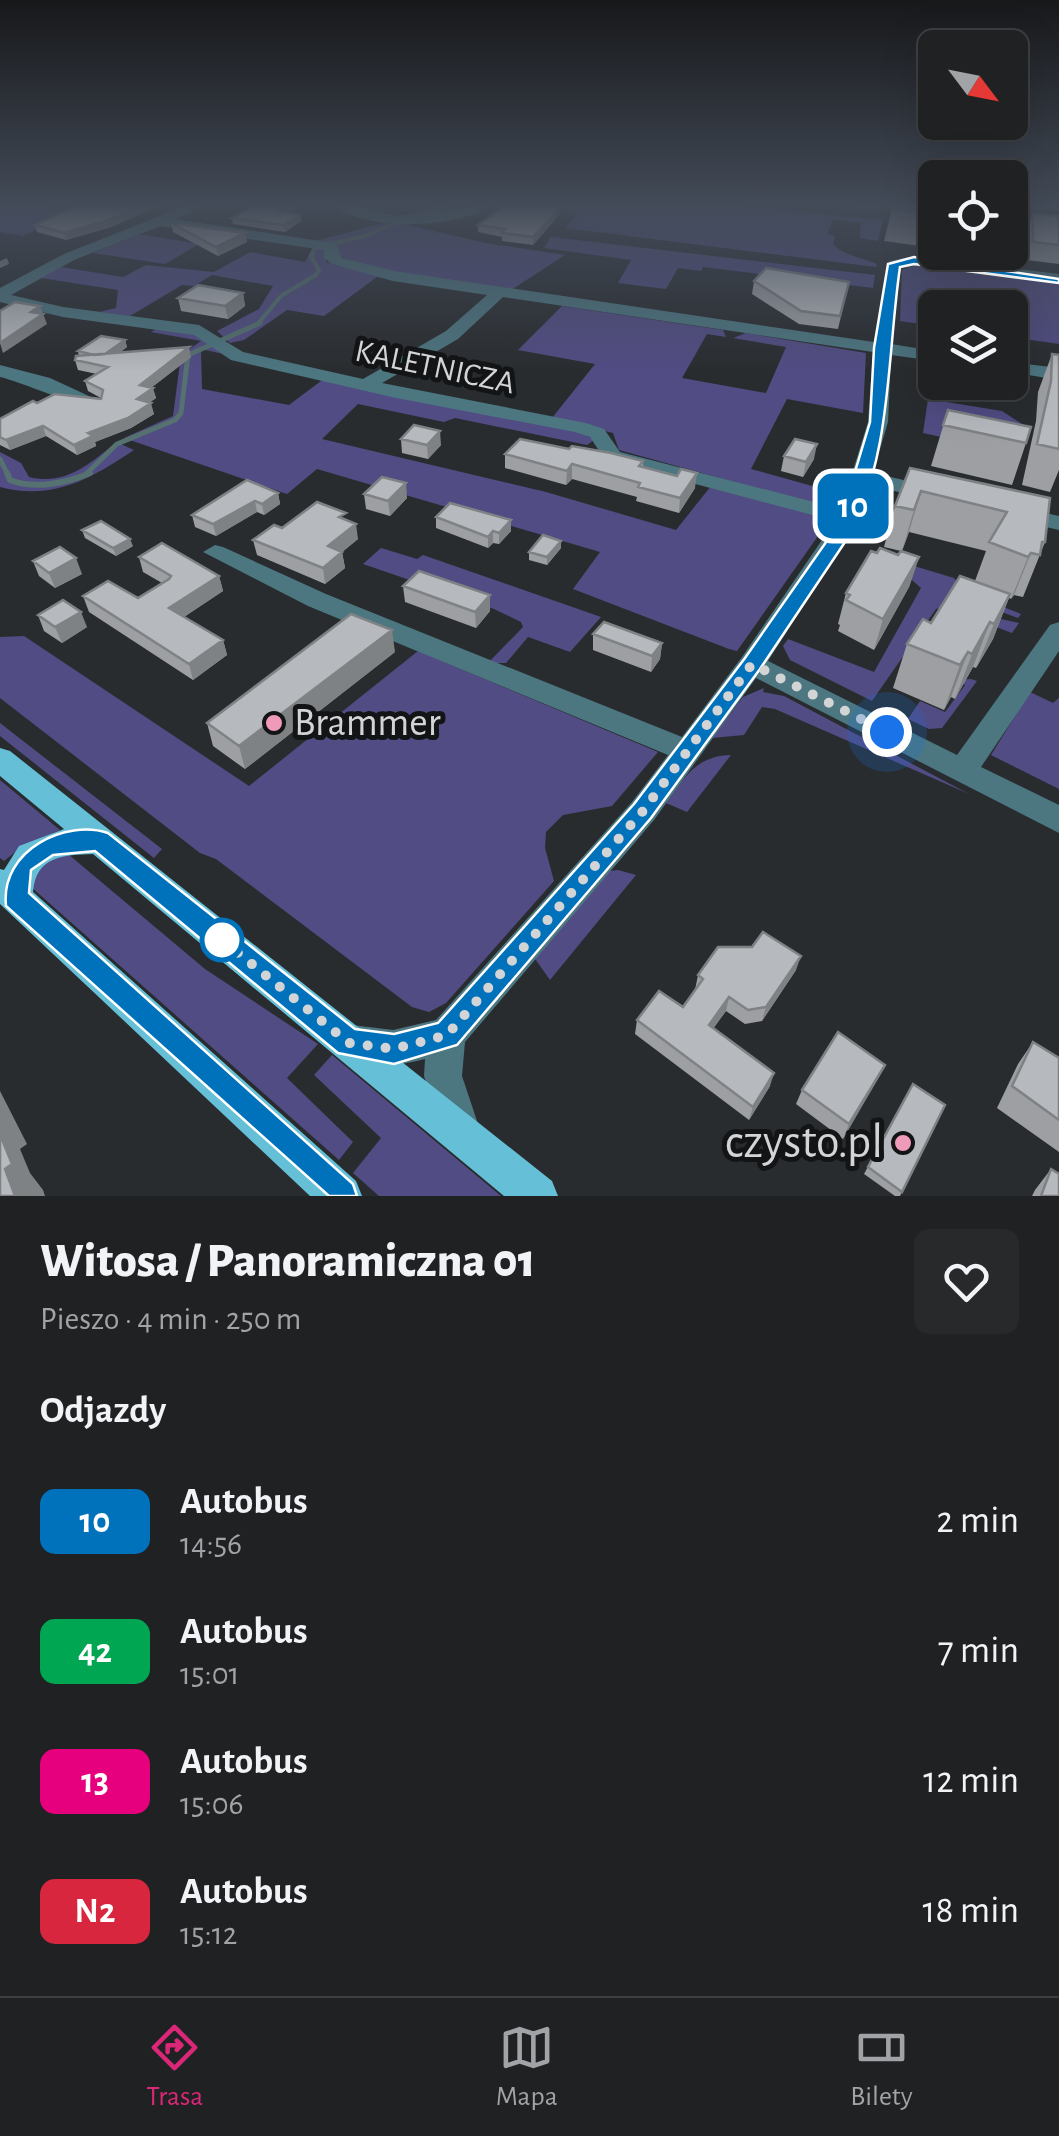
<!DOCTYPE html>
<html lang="pl">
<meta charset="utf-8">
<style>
:root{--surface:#1f2123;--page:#27292b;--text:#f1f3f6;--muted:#a1a3a6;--line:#3c3e41;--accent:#db2777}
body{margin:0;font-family:"Alegreya Sans",sans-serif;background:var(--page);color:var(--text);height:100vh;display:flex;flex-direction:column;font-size:38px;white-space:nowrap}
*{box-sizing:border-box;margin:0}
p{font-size:32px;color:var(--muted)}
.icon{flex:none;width:55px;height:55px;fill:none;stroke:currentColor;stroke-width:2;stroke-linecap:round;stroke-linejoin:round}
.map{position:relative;height:1196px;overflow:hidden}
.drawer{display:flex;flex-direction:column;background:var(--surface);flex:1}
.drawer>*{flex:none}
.badge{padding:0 20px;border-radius:15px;font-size:35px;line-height:65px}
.needle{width:65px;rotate:122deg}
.buttons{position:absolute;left:918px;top:30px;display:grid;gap:20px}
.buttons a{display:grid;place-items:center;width:110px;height:110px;border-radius:15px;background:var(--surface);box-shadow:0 10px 40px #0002,0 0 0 2px var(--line);font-size:50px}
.you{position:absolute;width:50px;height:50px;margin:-25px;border:8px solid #fff;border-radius:50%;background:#1a73e8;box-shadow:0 0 0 15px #1a73e833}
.map>.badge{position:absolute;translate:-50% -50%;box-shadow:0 0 0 5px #fff}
h2{padding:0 40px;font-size:38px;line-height:90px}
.round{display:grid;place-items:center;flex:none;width:105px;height:105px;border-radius:15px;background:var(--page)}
.head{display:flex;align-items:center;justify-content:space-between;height:170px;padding:0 40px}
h1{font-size:48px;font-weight:800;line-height:75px}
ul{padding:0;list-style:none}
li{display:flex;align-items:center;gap:30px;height:130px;padding:0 40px}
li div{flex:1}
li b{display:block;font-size:38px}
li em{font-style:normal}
li .badge{min-width:110px;font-weight:700;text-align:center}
.dock{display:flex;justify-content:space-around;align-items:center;height:140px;border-top:2px solid var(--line);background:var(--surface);font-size:28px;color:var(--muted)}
.dock a{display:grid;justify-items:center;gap:5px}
.dock .current{color:var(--accent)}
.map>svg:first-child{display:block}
.green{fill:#514c83}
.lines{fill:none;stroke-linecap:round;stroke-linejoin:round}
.stream-far2{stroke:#557170;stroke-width:4}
.stream-far1{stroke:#557170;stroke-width:5}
.stream{stroke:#557170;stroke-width:6}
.minor{fill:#4c7680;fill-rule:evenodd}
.major{fill:#65bfd6;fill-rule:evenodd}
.wall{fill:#9d9fa3}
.shaded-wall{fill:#7f8284}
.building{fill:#b6b9bd;stroke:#7f8284;stroke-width:2.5}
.line{fill:#0072bc;stroke:#fff;stroke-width:2.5}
.walk{stroke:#d2d4d6;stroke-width:10;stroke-dasharray:0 18}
.poi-dot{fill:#ef9ab8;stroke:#131416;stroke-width:4}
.stop-dot{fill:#fff;stroke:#0072bc;stroke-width:5}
.labels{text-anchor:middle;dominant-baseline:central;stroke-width:10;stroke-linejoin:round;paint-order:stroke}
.far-street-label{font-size:32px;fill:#d2d4d6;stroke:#131416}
.poi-label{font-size:40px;fill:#d2d4d6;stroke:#131416;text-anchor:start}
.near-poi-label{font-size:48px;fill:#d2d4d6;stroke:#131416;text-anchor:end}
</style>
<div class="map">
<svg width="1059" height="1196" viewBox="0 0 1059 1196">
<rect width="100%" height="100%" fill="#292c2f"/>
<!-- green -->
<path class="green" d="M0,205H36L103,215L50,223L23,236L0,232Z
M521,205H732L883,220L878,241L860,238L861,223L833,219L827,234L835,236L833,244C845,256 863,258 877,264L876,267L565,228L579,213Z
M391,221L486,243L565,255L511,290C442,281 372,279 312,242Z
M139,234L199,244L165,264L93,253Z
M551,237L875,275L873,288L703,267L701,271L678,268L666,289L618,283L631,260L544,248Z
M313,247L327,250L326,262L388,279L377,277L324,316L287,310L244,340L230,343L217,331L259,309L273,286L212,275L194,286L182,285L130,316L99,312L116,308L118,290L41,278L61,267L123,277L146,265L214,272L250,252L305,262Z
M916,265L1059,283V344L1010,337V308H935V326L900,321L902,270Z
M562,306L723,330L726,337L707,334L682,378L766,393L786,347L733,338L746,333L866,353L863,413L787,399L751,469L841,494L835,510L619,450L613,433L552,418L595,364L518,350Z
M156,329L195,332L223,354L201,349L202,389L289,405L325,378L577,429L594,440L587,445L455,418L444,422L358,404L322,439L546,492L676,530L711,486L830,519L737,651L729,649L573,589L600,552L317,469L287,494L124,438L173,416L181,355L201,341L151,332Z
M928,399L1002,411L1022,424L1015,453L923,433Z
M116,442L134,450C91,479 52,501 0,487V452L21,463L29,477C64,486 91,464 116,442Z
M381,548L417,559L423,555L601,617L570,652L528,637L506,663H488L523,627L521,622L494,609L363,564Z
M896,566H914L954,578L965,592L1021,614L1018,618L996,610L992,617L1019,623L1012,633L944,607L936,609L872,701L790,660L783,646L788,639L874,672L921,588Z
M24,636L249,786L418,651L658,752L612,806L563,815L546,832L545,848L554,881L446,1003L429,1012L412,1007L216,859L200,853L0,698V637Z
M971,679L977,681L942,728L929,729L908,719L920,701L945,712L965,685L957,680Z
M764,688L763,692L784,696L969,794L775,709L762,707L744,735L712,738L743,697Z
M1030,692L1053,703L1059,698V789L991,755Z
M0,723L162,849L154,858L0,736Z
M731,755L687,812L666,803C686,776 696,756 731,755Z
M0,780L60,830L23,846L4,861L0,858Z
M68,854L205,969L318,1044L287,1078L353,1142L339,1160L30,886L36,864Z
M618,870L636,875L550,980L533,956L609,871Z
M332,1055L501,1196H379L353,1173L381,1138L314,1075Z"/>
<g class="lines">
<!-- stream-far2 -->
<path class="stream-far2" d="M412,216L449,205
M257,325L281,296L316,275L319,270L311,256L315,248L365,236L401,221"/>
<!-- stream-far1 -->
<path class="stream-far1" d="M0,459L8,475
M85,475L117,444L175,420L181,413L188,355L260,323"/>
<!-- stream -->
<path class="stream" d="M7,473L10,480C34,490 67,483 90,473"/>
<!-- minor -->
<path class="minor" d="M188,205H206L175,219L327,242L336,244L342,258L394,271L874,342L889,261L914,256L1059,274V284L914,266L901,268L891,344L935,351V361L891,355L888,422L873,473L943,489L946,494L935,501L870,485L860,518L768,661L957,755L1050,625L1059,622V651L981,767L1059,805V833L756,678L654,820L465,1042L462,1076L480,1130L474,1144L460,1150L446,1144L424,1076L425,1059C395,1067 369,1068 339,1056L333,1043L339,1030L352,1025L393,1030L436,1020L632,802L668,755L308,606L203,552L215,545L223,547L326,594L682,737L742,657L835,521L605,460L590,437L575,432L396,398L231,360L194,335L63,317L0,302V288L64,254ZM160,226L324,250V258L332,264L393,281L487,295L446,331L363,379L243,352L199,325L63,307L11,295L74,260ZM503,297L873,352L868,422L841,509L620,452L604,429L586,423L382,383L458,339Z
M334,205H351L394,216L494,205C458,228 369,233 334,205Z
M848,205H881L882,206L875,210Z
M1016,205H1059V211L1023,209Z
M1010,362L1059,368V380L1010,372Z
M0,365L50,378L104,403L101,407C84,410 22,382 0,377Z
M1018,507L1059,516V530L1010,519L1007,514Z"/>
<!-- major -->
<path class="major" d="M0,748L10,751L552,1181L558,1196H504L93,854C63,855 36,856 33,892L356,1181L362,1196H310L0,904V869L4,870L19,846L64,829L0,776Z"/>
</g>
<!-- wall -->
<path class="wall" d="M78,205H161L111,227L66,240L37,232L35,225Z
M257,205H301L287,212L300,215L301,221L285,232L233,224L232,218Z
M893,205H935V248L884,241Z
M1033,213L1059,216V264L1027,260V230Z
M559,215L533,245L502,241V237L478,232V225Z
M171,223L245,233L247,242L218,256L173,232Z
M754,281L849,282L838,329L799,324L752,294Z
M243,293L245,306L228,319L181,311L178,298Z
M125,340L127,347L119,353L191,357L152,387L156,398L149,403L154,414L131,428L95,442L96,446L77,455L46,436L10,450L0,445V419L37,403L101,399V398L88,391L85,381L97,374L78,370L75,360L79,356L78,351Z
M1052,354L1059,355V470L1050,492L1022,485L1036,421L1038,392Z
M948,410L1026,443L1012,485L931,466Z
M401,439L441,445L428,459L402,453Z
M569,449L643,461V467L695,488L679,513L636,501L637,497L572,479L566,485L505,468V454Z
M784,456L814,459L803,477L781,471Z
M910,468L1050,498L1045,542L1023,597L1014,595L1011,599L1009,598L993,639L976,668L973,667L955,699L951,697L944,710L893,688L907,644L975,581L986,551L909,532L902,551L919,557L909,587L874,650L838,631L840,625L838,624L846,593L877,553L898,555L901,551L884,547L895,506Z
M278,493L280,504L264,515L257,512L216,536L195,527L192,515Z
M364,494L407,498L390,516L366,509Z
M436,517L511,531L499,544L493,543L488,548L436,528Z
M347,520L358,539L342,552L345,568L325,584L257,555L253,540L282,528Z
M82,530L133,546L116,556L85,538Z
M561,548L547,565L529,560V552Z
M139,557L219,576L223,591L184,617L223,640L227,655L193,680L89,612L83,596L138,598L162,583L143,572Z
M33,561L82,574L55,588L39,576Z
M403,586L490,611L476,628L405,602Z
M38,615L87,627L62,643L44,631Z
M593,634L662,643L660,659L651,672L593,650Z
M395,652L245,769L213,746L207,723Z
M796,970L762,1021L745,1024L726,1011L713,1028L770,1086L749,1120L635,1034L637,1020L683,1007L695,990L698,975Z
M1033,1042L1059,1058V1152L997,1108L1018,1064Z
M885,1065L843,1139L796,1104L802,1090Z
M913,1084L945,1105L900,1196H895L864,1174Z
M1051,1169L1059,1196H1032L1035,1190Z"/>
<!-- shaded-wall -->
<path class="shaded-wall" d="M145,205H161L111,227L66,240L64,233Z
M289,205H301L279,217L278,211Z
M560,208L559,215L533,245V237Z
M300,215L301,221L285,232L284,225Z
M245,233L247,242L218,256L216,247Z
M7,258L9,264L0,268V261Z
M243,293L245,306L228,319L225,306Z
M40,306L47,324L3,353L0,343L31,312Z
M125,340L127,347L104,363L102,356Z
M189,347L191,357L142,395L140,385Z
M153,388L156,398L140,409L137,399Z
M151,403L154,414L131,428L95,442L96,446L77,455L74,445L88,433Z
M43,426L46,436L10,450L6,440Z
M440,431L441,445L428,459L427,445Z
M817,444L814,459L803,477L806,462Z
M572,464V479L566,485L567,471Z
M697,473L695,488L679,513L680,498Z
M406,483L407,498L390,516L388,501Z
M921,491L909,532L902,551L914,510Z
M278,493L280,504L264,515L262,504Z
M255,501L257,512L216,536L213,524Z
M511,520V531L499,544V533Z
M356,524L358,539L330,562L328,546Z
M493,531V543L488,548V537Z
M130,539L133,546L116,556L113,548Z
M561,541V548L547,565V557Z
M342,552L345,568L325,584L323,568Z
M1031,553L1014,595L1011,599L1028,557Z
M919,557L909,587L874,650L883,619Z
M76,558L82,574L55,588L49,573Z
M219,576L223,591L174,623L169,608Z
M1010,594L993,639L976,668L994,624Z
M490,595V611L476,628L475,612Z
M81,612L87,627L62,643L55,627Z
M990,622L973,667L955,699L972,654Z
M392,630L395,652L245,769L239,746Z
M223,640L227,655L193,680L189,664Z
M662,643L660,659L651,672L652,656Z
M968,652L951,697L944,710L960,665Z
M801,956L796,970L762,1021L766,1007Z
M729,997L726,1011L706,1039L709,1025Z
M885,1065L878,1079L843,1139L849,1124Z
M774,1073L770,1086L749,1120L753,1107Z
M0,1091L27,1144L20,1149L30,1173L43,1190L45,1196H15L5,1169L0,1146Z"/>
<!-- building -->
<path class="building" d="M78,205H145L109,220L64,233L35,225Z
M257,205H289L278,211L300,215L284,225L232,218Z
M506,205H540L560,208L533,237L502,233L505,229L478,225Z
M893,205H935V214L892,209Z
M1033,213L1059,216V245L1033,242Z
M171,223L245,233L216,247Z
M766,268L849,282L840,316L801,311L754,281Z
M198,285L243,293L225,306L178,298Z
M15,302L40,306L31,312L43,314L0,343V311Z
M101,336L125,340L105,354L94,355L78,351Z
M189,347L140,385L153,388L137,399L151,403L128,418L88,433L93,436L74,445L43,426L6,440L0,437V419L33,401L37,403L55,394L101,399L103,390L85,381L108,367L75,360L76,356Z
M1052,354L1059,355V449L1037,444L1051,381Z
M948,410L1031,427L1026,443L943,425Z
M414,425L440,431L427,445L401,439Z
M520,439L569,449L572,446L611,453L643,461L639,466L677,476L681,469L697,473L680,498L638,487L640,483L572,464L567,471L505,454Z
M795,439L817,444L806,462L784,456Z
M910,468L1050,498L1045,542H1042L1040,555L1031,553L1028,557L989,542L1007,512L921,491L914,510L895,506Z
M382,477L406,483L388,501L364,494Z
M247,480L278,493L262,504L255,501L213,524L192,515Z
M317,502L346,513L339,517L356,524L328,546L342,552L323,568L253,540L274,525L282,528Z
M450,503L511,520L499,533L493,531L488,537L436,517Z
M101,521L130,539L113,548L82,530Z
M543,535L561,541L547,557L529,552Z
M162,543L219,576L169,608L223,640L189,664L83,596L108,581L138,598L169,579L171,576L139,557Z
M60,547L76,558L49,573L33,561Z
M880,548L898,555L901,551L919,557L883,619L846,600L850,595L846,593L871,551L877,553Z
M419,571L490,595L475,612L403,586Z
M960,576L1010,594L994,624L990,622L972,654L968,652L960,665L907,644L923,619L931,623Z
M63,600L81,612L55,627L38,615Z
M351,614L392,630L239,746L207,723Z
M604,622L662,643L652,656L593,634Z
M763,932L801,956L766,1007L748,1010L729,997L709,1025L774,1073L753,1107L637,1020L659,991L683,1007L703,979L698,975L718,947H752Z
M838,1032L885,1065L849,1124L802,1090Z
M1033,1042L1059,1058V1120L1012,1086Z
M913,1084L945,1105L902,1192L868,1167Z
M1,1137L12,1164L5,1169L15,1196H0V1138Z
M1051,1169L1059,1174V1196H1041Z"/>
<!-- sky -->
<linearGradient id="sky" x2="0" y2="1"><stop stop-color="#17181a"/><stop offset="0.55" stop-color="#434b58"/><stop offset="1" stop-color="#434b58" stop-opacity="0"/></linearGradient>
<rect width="1059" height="372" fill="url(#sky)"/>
<!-- line -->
<path class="line" d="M914,257L1059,279V283L914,264L900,267C887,356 892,454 849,536L760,669L651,818L457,1045L394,1064L338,1053L95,851L53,855L31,870L29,893L353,1184L357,1196H329L6,906C0,849 67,819 108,833L355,1029L394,1034L438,1023L634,804L745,658L831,535L841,518L870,422L874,348L888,264Z"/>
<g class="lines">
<!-- walk -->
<path class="walk" d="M222,940L216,935L349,1043L394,1049L447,1035L643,811L752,664L887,732"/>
</g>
<!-- markers -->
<g class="poi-dot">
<circle cx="274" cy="723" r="10"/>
<circle cx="903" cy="1143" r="10"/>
</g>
<circle class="stop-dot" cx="222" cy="940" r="20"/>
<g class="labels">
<!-- far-street labels -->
<g class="far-street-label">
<text transform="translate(435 367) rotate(12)">KALETNICZA</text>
</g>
<!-- poi labels -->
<g class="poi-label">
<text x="294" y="723">Brammer</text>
</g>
<!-- near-poi labels -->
<g class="near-poi-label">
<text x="883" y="1143">czysto.pl</text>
</g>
</g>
</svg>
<div class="buttons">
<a><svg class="needle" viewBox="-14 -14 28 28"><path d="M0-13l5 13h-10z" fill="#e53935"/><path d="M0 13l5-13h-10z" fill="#a1a3a6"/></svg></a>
<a><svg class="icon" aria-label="locate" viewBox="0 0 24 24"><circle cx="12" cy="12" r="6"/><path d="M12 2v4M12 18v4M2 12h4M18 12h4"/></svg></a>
<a><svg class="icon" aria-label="layers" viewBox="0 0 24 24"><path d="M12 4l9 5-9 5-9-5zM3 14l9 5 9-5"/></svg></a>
</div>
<div class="you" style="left:887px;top:732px"></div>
<b class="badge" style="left:853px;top:506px;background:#0072bc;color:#fff">10</b>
</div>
<section class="drawer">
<div class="head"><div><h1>Witosa / Panoramiczna 01</h1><p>Pieszo · 4 min · 250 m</p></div><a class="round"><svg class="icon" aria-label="heart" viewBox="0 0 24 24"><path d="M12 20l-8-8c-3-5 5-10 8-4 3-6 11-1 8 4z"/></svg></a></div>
<h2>Odjazdy</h2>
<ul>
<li><span class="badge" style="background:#0072bc;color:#fff">10</span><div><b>Autobus</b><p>14:56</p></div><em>2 min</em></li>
<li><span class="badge" style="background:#00a651;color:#fff">42</span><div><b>Autobus</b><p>15:01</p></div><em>7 min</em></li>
<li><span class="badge" style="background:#e6007e;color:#fff">13</span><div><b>Autobus</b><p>15:06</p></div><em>12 min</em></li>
<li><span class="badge" style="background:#d7263d;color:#fff">N2</span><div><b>Autobus</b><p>15:12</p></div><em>18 min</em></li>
</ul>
</section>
<nav class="dock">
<a class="current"><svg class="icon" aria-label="directions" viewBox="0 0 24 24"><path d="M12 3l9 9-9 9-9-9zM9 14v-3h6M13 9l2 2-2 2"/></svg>Trasa</a>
<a><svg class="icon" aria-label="map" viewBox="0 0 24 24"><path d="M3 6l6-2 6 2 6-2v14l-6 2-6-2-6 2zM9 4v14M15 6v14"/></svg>Mapa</a>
<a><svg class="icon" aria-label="tickets" viewBox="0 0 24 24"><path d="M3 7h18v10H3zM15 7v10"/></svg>Bilety</a>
</nav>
